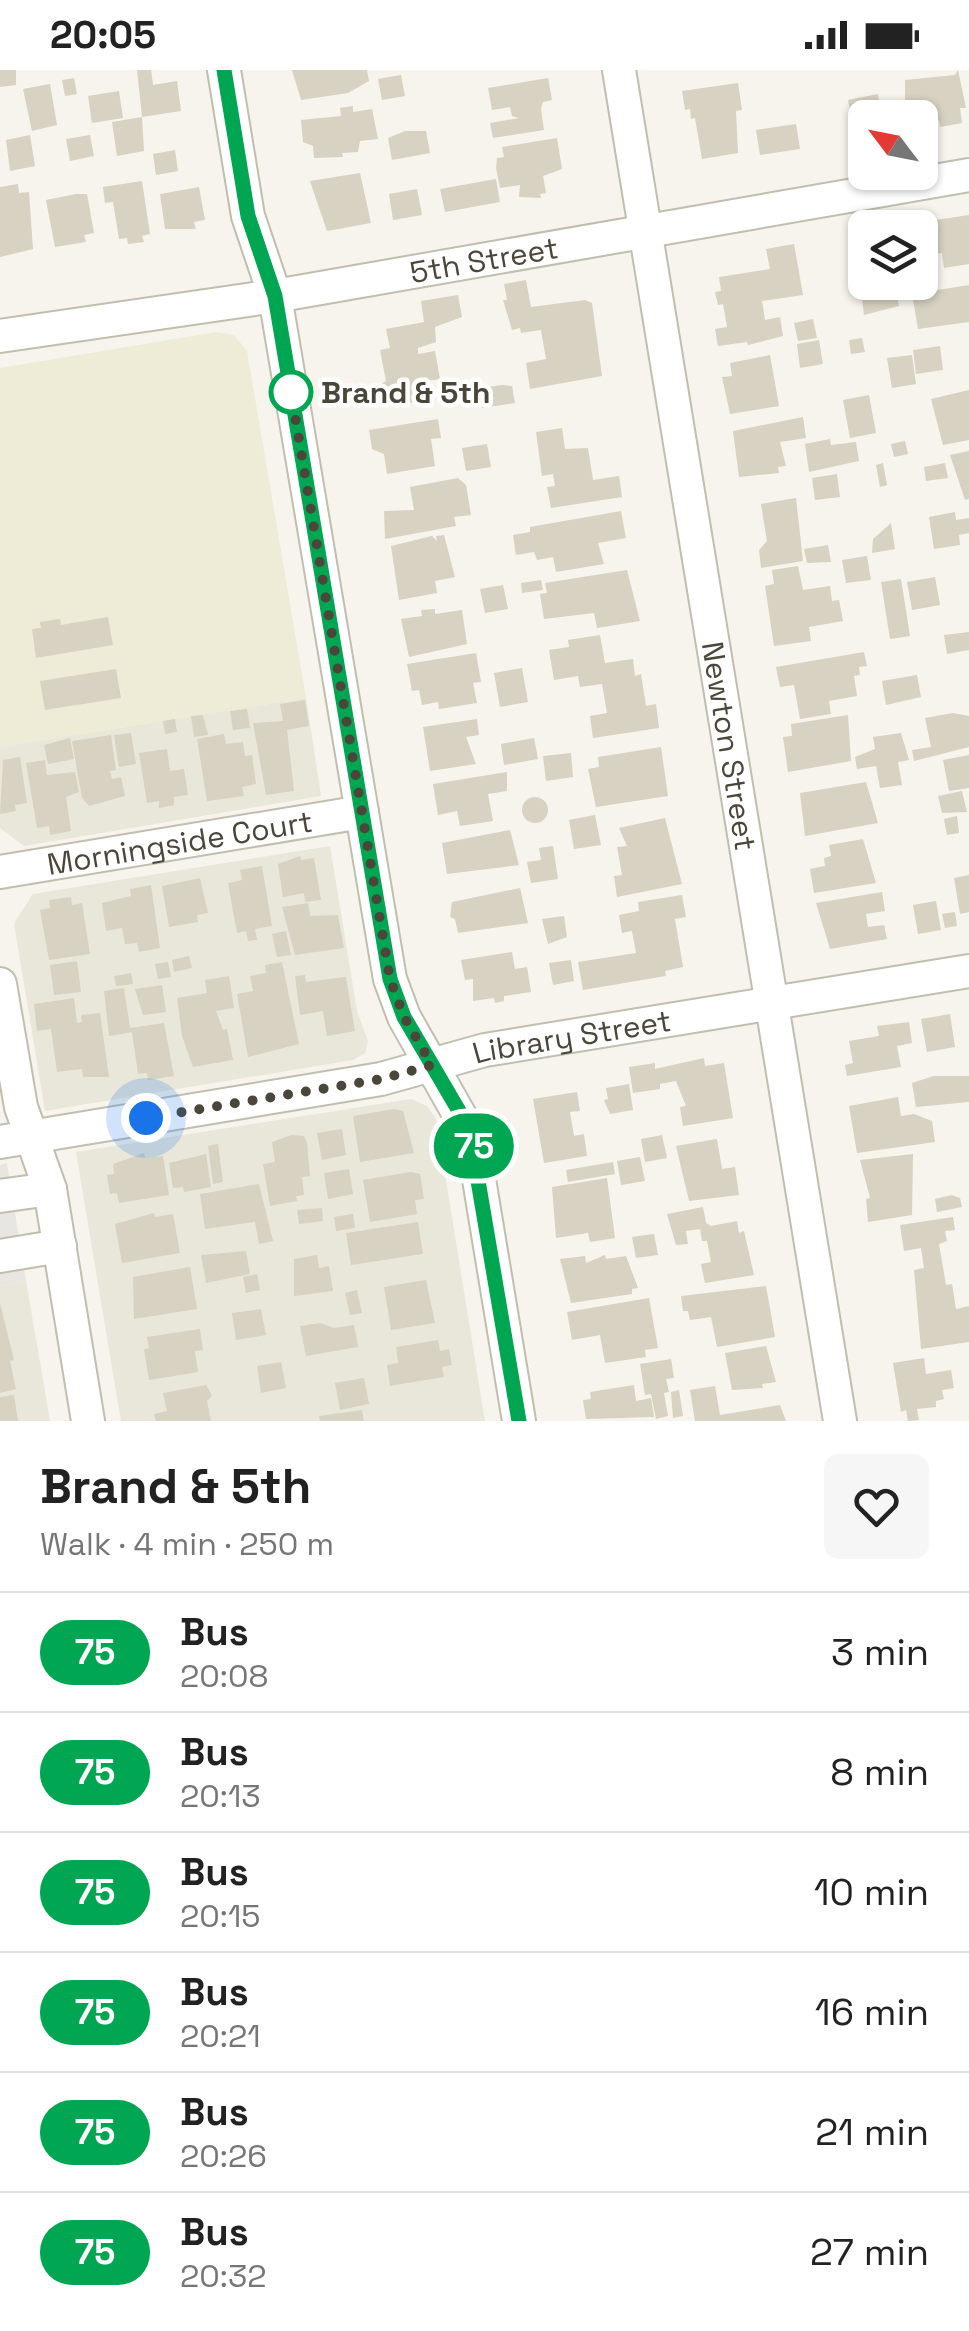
<!DOCTYPE html>
<meta charset="utf-8">
<style>
:root{--surface:#fff;--page:#f6f6f6;--text:#222;--muted:#767676;--line:#e0e0e0}
body{margin:0;font-family:"Space Grotesk",sans-serif;background:var(--page);color:var(--text);height:100vh;display:flex;flex-direction:column;font-size:38px;white-space:nowrap}
*{box-sizing:border-box;margin:0}
p{font-size:32px;color:var(--muted)}
.icon{flex:none;width:55px;height:55px;fill:none;stroke:currentColor;stroke-width:2;stroke-linecap:round;stroke-linejoin:round}
.map{position:relative;height:1351px;overflow:hidden}
.details{display:flex;flex-direction:column;background:var(--surface);flex:1}
.details>*{flex:none}
.badge{padding:0 20px;border-radius:32px;font-size:35px;line-height:65px}
.needle{width:65px;rotate:302deg}
.buttons{position:absolute;left:848px;top:30px;display:grid;gap:20px}
.buttons a{display:grid;place-items:center;width:90px;height:90px;border-radius:15px;background:var(--surface);box-shadow:0 2px 8px #0004;font-size:50px}
.you{position:absolute;width:50px;height:50px;margin:-25px;border:8px solid #fff;border-radius:50%;background:#1a73e8;box-shadow:0 0 0 15px #1a73e833}
.map>.badge{position:absolute;translate:-50% -50%;box-shadow:0 0 0 5px #fff}
.round{display:grid;place-items:center;flex:none;width:105px;height:105px;border-radius:15px;background:var(--page)}
.summary{display:flex;align-items:center;justify-content:space-between;height:170px;padding:0 40px}
h1{font-size:48px;font-weight:800;line-height:75px}
ul{padding:0;list-style:none}
li{display:flex;align-items:center;gap:30px;height:120px;padding:0 40px;border-top:2px solid var(--line)}
li div{flex:1}
li b{display:block;font-size:38px}
li em{font-style:normal}
li .badge{min-width:110px;font-weight:700;text-align:center}
.status{display:flex;justify-content:space-between;align-items:center;height:70px;padding:0 50px;background:var(--surface);direction:ltr}
.status svg{height:28px;fill:currentColor}
.map>svg:first-child{display:block}
.residential{fill:#e9e7da}
.education{fill:#eeebd6}
.parking{fill:#e8e6e3}
.building{fill:#d7d2c1}
.lines{fill:none;stroke-linecap:round;stroke-linejoin:round}
.minor-casing{stroke:#c1beae;stroke-width:36}
.minor{stroke:#fff;stroke-width:32}
.line-casing{stroke:#fff;stroke-width:22}
.line{stroke:#00a651;stroke-width:15}
.walk{stroke:#4a4639;stroke-width:10;stroke-dasharray:0 18}
.stop-dot{fill:#fff;stroke:#00a651;stroke-width:5}
.labels{text-anchor:middle;dominant-baseline:central;stroke-width:9;stroke-linejoin:round;paint-order:stroke}
.street-label{font-size:30px;fill:#4a4639;stroke:#fff}
.stop-label{font-size:30px;font-weight:bold;fill:#4a4639;stroke:#fff;text-anchor:start}
</style>
<div class="status"><b>20:05</b><svg viewBox="0 0 49 12"><path d="M0 12V9h3v3zM5 12V6h3v6zM10 12V3h3v9zM15 12V0h3v12zM26 1h20v11H26zM47 4h2v5h-2z"/></svg></div>
<div class="map">
<svg width="969" height="1351" viewBox="0 0 969 1351">
<rect width="100%" height="100%" fill="#f6f4ec"/>
<!-- residential -->
<path class="residential" d="M306,628L321,726L24,776L0,758V677Z
M330,776L357,941L368,971L365,983L353,990L45,1041L14,853L33,824Z
M411,1029L427,1036L436,1049L485,1351H121L76,1082Z
M26,1211L50,1351H0V1216Z"/>
<!-- education -->
<path class="education" d="M217,262L234,265L247,281L306,628L0,677V298Z"/>
<!-- parking -->
<path class="parking" d="M7,1093L26,1211L0,1216V1095Z"/>
<!-- building -->
<path class="building" d="M0,0H16V15L0,17Z
M137,0H151L153,15L177,11L181,41L142,47Z
M292,0H367L369,11L348,23L301,30Z
M958,0L966,38H960L962,53L940,57L939,50L920,57V48H911L905,32V10L955,5Z
M401,5L405,26L382,30L378,9Z
M74,8L77,24L65,26L62,10Z
M548,8L552,30L543,32L541,39L544,60L493,68L490,53L519,48L512,46L510,37L492,40L488,18Z
M738,13L742,40L736,41L738,83L702,89L695,48L691,49L690,39L685,40L682,21Z
M50,14L57,55L32,61L23,19Z
M119,21L123,48L92,53L88,26Z
M878,24L881,48H865V77L858,78L848,30Z
M353,36V42L372,39L378,69L360,71L358,82L342,83L343,87L314,88L313,76L303,72L301,50L341,46L340,38Z
M142,47L144,81L117,86L112,52Z
M796,54L800,79L760,85L756,60Z
M405,61H426L430,83L392,90L388,68Z
M30,65L35,96L10,101L6,70Z
M90,65L94,86L70,91L66,69Z
M557,68L562,99L543,106L546,123L540,124L541,128L519,127L520,115L500,118L496,98L497,88L504,87L502,77Z
M175,80L178,101L156,105L153,84Z
M360,103L371,153L327,161L310,111Z
M496,109L500,132L445,142L440,119Z
M142,111L150,164L142,166L144,172L128,174L127,168L119,169L113,132L105,133L103,117Z
M18,114L19,123L29,122L33,179L0,187V117Z
M199,117L205,150L194,152L196,159H165L160,124Z
M417,119L422,145L393,150L389,124Z
M76,124H87L94,163L84,165L86,172L55,177L46,130Z
M969,145V194L944,198L942,183L927,185L922,152Z
M794,174L803,225L762,231L765,250L780,247L783,266L748,275L747,272L718,276L715,259L727,257L723,234L718,235L715,222L721,221L719,207L770,199L766,179Z
M526,210L531,237L585,230L592,233L602,306L530,319L526,293L546,289L541,260L521,263L520,258L512,260L503,230H507L504,214Z
M895,215L899,236L864,245L861,220Z
M969,215V252L918,259L912,224Z
M458,225L462,247L435,257L436,272L418,278V284L435,281L440,309L426,311L429,330L382,337L376,317L386,311L380,280L390,278L386,259L424,252L421,231Z
M813,249L817,268L798,271L794,253Z
M862,268L865,282L851,284L849,270Z
M819,270L823,294L800,298L797,274Z
M940,276L943,300L916,304L913,280Z
M770,285L779,336L730,344L722,307L732,306L730,293Z
M912,285L916,314L892,318L887,288Z
M503,315L512,316L515,333L482,338L479,318Z
M969,320V370L943,375L931,329Z
M869,325L876,363L850,368L843,330Z
M803,347L806,368L780,372L786,396L778,397L779,403L739,407L733,361Z
M438,349L441,368L431,369L435,396L387,404L384,384L372,379L369,360Z
M562,358L565,379L588,378L593,410L619,406L622,427L551,438L547,417L555,416L553,404L542,406L536,362Z
M830,369L831,375L856,372L859,391L809,402L805,374Z
M905,371L908,384L894,387L891,374Z
M487,374L491,397L466,401L462,378Z
M969,381V429L965,430L950,385Z
M883,393L887,415L880,417L876,395Z
M945,393L948,408L926,411L924,397Z
M837,404L840,427L815,430L812,408Z
M458,408L466,415L471,445L454,447L456,456L385,469L384,441L414,440L410,417Z
M796,428L803,491L761,498L759,480L767,471L761,434Z
M621,441L626,468L598,473L604,494L556,502L553,487L537,490L534,482L516,485L513,465L530,462V457Z
M955,442L956,450L969,448V463L959,465L960,475L934,479L929,447Z
M891,453L895,479L872,483L873,469Z
M444,465L455,507L435,511L437,523L399,530L391,476L432,466L437,471L436,466Z
M828,475L831,492L807,493L804,479Z
M867,486L871,510L846,513L842,490Z
M798,496L803,520L830,516L832,531L839,530L843,551L809,557L811,571L774,576L765,516L774,514L772,500Z
M627,500L640,551L597,558L594,543L544,549L540,524L547,523L545,513Z
M935,507L940,535L912,540L907,512Z
M901,509L910,566L890,569L881,512Z
M541,510L543,520L522,523L521,513Z
M503,515L508,539L485,543L480,519Z
M435,539V544L462,540L467,574L409,587L401,549L422,546L421,540Z
M108,547L113,575L36,588L32,559L41,558L40,552L60,549L61,555Z
M969,562V580L947,584L944,565Z
M600,565L605,593L633,589L635,606L641,604L646,636L656,634L659,658L593,668L590,646L607,643L602,614L580,617L578,606L554,610L549,580L569,577L568,570Z
M864,582L867,596L859,597L860,605L854,606L857,626L829,631L831,644L800,649L794,615L780,617L776,597Z
M476,583L481,612L473,613L477,633L439,639L438,632L422,635L419,620L412,621L407,594Z
M522,598L528,632L500,637L494,603Z
M116,599L121,628L45,640L40,611Z
M917,605L921,627L886,635L882,611Z
M305,630L309,656L287,660L294,721L266,725L253,653L283,651L280,634Z
M247,639L250,658L233,660L230,641Z
M953,643L969,646V677L914,691L912,680L931,677L925,648Z
M203,645L208,665L194,667L191,646Z
M848,645L851,691L788,702L783,667L792,666L791,654Z
M175,649L177,662L165,664L163,651Z
M477,649L479,665L466,667L476,694L430,701L423,657Z
M131,663L136,694L119,697L114,665Z
M901,663L909,690L898,692L902,715L880,718L876,696L857,699L855,687L875,679L873,667Z
M224,664L226,674L243,672L245,686L252,685L256,714L242,717L244,726L207,731L197,669Z
M111,665L116,700L110,701L112,709L121,707L125,726L89,736L82,728L72,671Z
M70,668L74,689L48,694L44,675Z
M534,668L538,689L504,695L501,674Z
M661,677L668,726L596,737L588,699L599,697L598,687Z
M167,679L170,701L184,699L188,725L174,727V735L159,738V731L147,733L139,683Z
M571,683L573,707L546,711L543,686Z
M969,685V718L949,721L943,690Z
M20,687L27,733L15,735L16,741L0,744L3,690Z
M45,690L47,705L75,702L79,722L66,727L71,761L50,765L49,756L37,758L26,693Z
M507,702V721L488,724L493,751L460,756L457,741L438,745L433,714Z
M866,712L878,753L805,766L800,723Z
M962,721L967,742L942,743L938,726Z
M522 740a13 13 0 1 1 26 0a13 13 0 1 1-26 0Z
M595,745L601,775L574,779L569,750Z
M957,746L959,763L947,765L944,749Z
M665,748L682,814L617,827L614,806L622,805L617,777L627,776L619,758Z
M510,760L519,795L447,804L442,773Z
M863,769L876,813L814,823L810,799L825,796L824,788L831,786L829,775Z
M553,776L558,809L531,813L527,792L541,790L539,778Z
M300,786L301,790L314,788L321,830L305,832L304,823L283,827L278,794Z
M262,796L272,856L255,859L257,870L248,871L246,861L237,863L228,813L242,810L240,800Z
M969,805V842L960,844L954,808Z
M200,808L208,843L197,845L198,852L169,857L162,816Z
M151,815L160,878L139,882L137,873L125,874L122,858L106,861L102,833L131,826L130,819Z
M520,818L528,853L458,863L455,849L450,847L452,832Z
M882,822L885,841L866,844L868,857L884,855L887,869L830,879L816,833Z
M682,825L686,847L675,849L683,897L665,901L666,906L583,920L578,892L636,883L632,861L622,863L619,845L639,841L638,832Z
M71,827L72,835L82,833L90,884L49,890L40,840L50,838L49,830Z
M936,831L941,860L918,864L913,835Z
M308,833L310,846L338,845L344,878L295,885L282,837Z
M955,842L957,856L945,858L942,844Z
M564,846L567,867L548,874L542,849Z
M286,861L291,885L277,887L272,864Z
M512,882L515,899L527,897L531,922L504,926V931L495,933L494,928L473,931V909L465,910L461,890Z
M189,886L192,898L174,902L172,890Z
M571,890L574,911L553,915L549,893Z
M77,891L81,922L54,925L50,895Z
M168,892L171,907L158,909L155,894Z
M282,892L299,974L248,987L237,924L253,921L250,906L266,903L265,895Z
M131,903L133,914L116,916L114,906Z
M305,905L306,912L346,907L355,961L327,966L323,941L300,945L295,906Z
M229,906L234,938L216,941L223,960L227,959L233,990L193,997L182,966L177,928L207,923L205,910Z
M162,915L166,942L143,945L135,919Z
M124,918L130,958L164,953L174,1006L148,1010L147,1003L138,1004L132,962L109,966L104,921Z
M74,928L77,953L82,952L81,945L100,943L109,1007H83L82,999L57,1002L51,959L37,961L34,934Z
M950,944L955,977L927,982L921,949Z
M909,952L912,973L897,976L901,997L847,1006L845,995L853,993L849,971L879,966L877,956Z
M704,988L705,996L724,993L733,1048L683,1056L680,1037L686,1036L676,1011L660,1014V1019L633,1023L629,997L655,993V999Z
M934,1006H969V1032L916,1037L912,1013Z
M629,1014L633,1040L610,1044L604,1030L608,1029L606,1018Z
M577,1022L580,1041L570,1042L574,1066L584,1064L587,1086L544,1093L533,1029Z
M898,1027L901,1046L914,1044L932,1051L935,1072L857,1083L849,1036Z
M394,1039L403,1041L414,1083L360,1092L353,1046Z
M342,1059L346,1085L322,1090L317,1063Z
M291,1065L304,1066L307,1073L310,1106L302,1107L304,1125L296,1126L297,1131L270,1136L263,1094L275,1092L272,1072Z
M662,1065L667,1088L645,1092L641,1069Z
M717,1069L722,1099L735,1097L739,1125L689,1131L676,1076Z
M218,1074L223,1112L213,1114L208,1076Z
M144,1083L145,1088L163,1086L169,1125L119,1133L117,1123L110,1124L107,1105L114,1104L113,1094Z
M206,1084L211,1117L184,1122L183,1117L173,1118L169,1093Z
M913,1084L912,1145L868,1152L866,1129L870,1128L860,1090Z
M640,1087L645,1111L621,1115L617,1091Z
M613,1092L615,1104L568,1112L566,1100Z
M349,1099L353,1124L328,1129L324,1103Z
M411,1102L420,1104L424,1129L415,1130L417,1144L370,1152L363,1110Z
M607,1108L615,1168L590,1172L588,1163L556,1168L552,1117Z
M259,1114L273,1171L259,1174L255,1152L205,1159L200,1124Z
M952,1125L960,1128L962,1137L937,1142L935,1129Z
M703,1137L706,1153L711,1156L737,1151L739,1163L744,1161L754,1205L705,1213L701,1194L711,1192L707,1171H702L700,1159L686,1161L688,1174L676,1175L667,1144Z
M322,1138L323,1151L299,1154L297,1140Z
M154,1143L155,1147L173,1144L180,1183L122,1193L115,1154Z
M353,1144L355,1158L336,1161L334,1147Z
M953,1147L955,1160L945,1161L947,1171L939,1174L946,1215L952,1214L956,1239L969,1236V1272L921,1279L914,1200L924,1198L921,1178L904,1181L900,1155Z
M418,1152L423,1184L351,1195L346,1163Z
M654,1164L658,1185L636,1188L632,1167Z
M246,1181L250,1204L206,1213L201,1185Z
M317,1185L319,1198L329,1196L333,1221L294,1226V1189Z
M605,1185L606,1189L626,1186L638,1218L632,1219V1224L571,1233L560,1189L585,1186L586,1193Z
M190,1197L197,1239L134,1249L133,1207Z
M257,1204L260,1220L246,1223L243,1207Z
M426,1210L435,1253L391,1260L384,1217Z
M766,1216L775,1267L717,1277L711,1247L690,1250L688,1241H683L681,1226Z
M357,1220L362,1243L350,1245L345,1223Z
M649,1228L658,1278L645,1280L646,1287L605,1293L600,1265L572,1270L567,1242Z
M0,1233L14,1290L10,1291L16,1319L0,1323Z
M261,1239L266,1265L236,1270L232,1243Z
M320,1253L334,1258L354,1255L358,1277L306,1286L300,1256Z
M200,1259L203,1280L195,1281L198,1302L149,1310L144,1279L149,1278L147,1267Z
M438,1270L440,1281L449,1279L452,1295L442,1297L444,1307L390,1316L387,1295L398,1293L396,1277Z
M766,1276L776,1312L762,1314L763,1318L732,1320L725,1283Z
M924,1288L926,1304L951,1300L954,1318L942,1320L944,1329L936,1331V1337L917,1339L919,1350L908,1351L906,1340L901,1342L893,1293Z
M671,1289L674,1308L666,1309L669,1322L664,1323L668,1346L656,1349L651,1324L645,1325L640,1294Z
M281,1292L286,1318L261,1323L257,1296Z
M364,1308L369,1334L340,1340L335,1313Z
M206,1315L212,1326L207,1331L211,1351H156L154,1344L167,1341L163,1323Z
M634,1315L636,1331L651,1328L654,1347L586,1349L583,1330L591,1329L590,1322Z
M715,1316L720,1345L780,1335L786,1351H695L690,1320Z
M679,1320L683,1346L673,1348L671,1322Z
M14,1325L18,1351H0V1327Z
M362,1340L364,1351H320L319,1346Z"/>
<g class="lines">
<defs>
<g id="minor">
<path d="M224,0L248,146L275,226L390,909L404,947L472,1067L519,1351"/>
<path id="s1" d="M619,0L840,1351"/>
<path id="s2" d="M0,266L275,226L969,105"/>
<path id="s3" d="M0,802L362,742"/>
<path d="M0,914L21,1037L50,1119L88,1351"/>
<path id="s4" d="M0,1072L381,1009L485,980L969,901"/>
<path d="M0,1126L50,1119"/>
<path d="M0,1186L60,1176"/>
</g>
</defs>
<!-- minor casing -->
<use href="#minor" class="minor-casing"/>
<!-- minor -->
<use href="#minor" class="minor"/>
</g>
<g class="lines">
<defs>
<path id="line" d="M224,0L248,146L275,226L390,909L404,947L469,1058L519,1351"/>
</defs>
<!-- line casing -->
<use href="#line" class="line-casing"/>
<!-- line -->
<use href="#line" class="line"/>
<!-- walk -->
<path class="walk" d="M146,1048L382,1009L432,995L404,947L390,909L291,322"/>
</g>
<!-- markers -->
<circle class="stop-dot" cx="291" cy="322" r="20"/>
<g class="labels">
<!-- street labels -->
<g class="street-label">
<text stroke="none"><textPath href="#s2" startOffset="490">5th Street</textPath></text>
<text stroke="none"><textPath href="#s1" startOffset="685">Newton Street</textPath></text>
<text stroke="none"><textPath href="#s3" startOffset="182">Morningside Court</textPath></text>
<text stroke="none"><textPath href="#s4" startOffset="582">Library Street</textPath></text>
</g>
<!-- stop labels -->
<g class="stop-label">
<text x="321" y="322">Brand &amp; 5th</text>
</g>
</g>
</svg>
<div class="buttons">
<a><svg class="needle" viewBox="-14 -14 28 28"><path d="M0-13l5 13h-10z" fill="#e53935"/><path d="M0 13l5-13h-10z" fill="#767676"/></svg></a>
<a><svg class="icon" aria-label="layers" viewBox="0 0 24 24"><path d="M12 4l9 5-9 5-9-5zM3 14l9 5 9-5"/></svg></a>
</div>
<div class="you" style="left:146px;top:1048px"></div>
<b class="badge" style="left:474px;top:1076px;background:#00a651;color:#fff">75</b>
</div>
<section class="details">
<div class="summary"><div><h1>Brand &amp; 5th</h1><p>Walk · 4 min · 250 m</p></div><a class="round"><svg class="icon" aria-label="heart" viewBox="0 0 24 24"><path d="M12 20l-8-8c-3-5 5-10 8-4 3-6 11-1 8 4z"/></svg></a></div>
<ul>
<li><span class="badge" style="background:#00a651;color:#fff">75</span><div><b>Bus</b><p>20:08</p></div><em>3 min</em></li>
<li><span class="badge" style="background:#00a651;color:#fff">75</span><div><b>Bus</b><p>20:13</p></div><em>8 min</em></li>
<li><span class="badge" style="background:#00a651;color:#fff">75</span><div><b>Bus</b><p>20:15</p></div><em>10 min</em></li>
<li><span class="badge" style="background:#00a651;color:#fff">75</span><div><b>Bus</b><p>20:21</p></div><em>16 min</em></li>
<li><span class="badge" style="background:#00a651;color:#fff">75</span><div><b>Bus</b><p>20:26</p></div><em>21 min</em></li>
<li><span class="badge" style="background:#00a651;color:#fff">75</span><div><b>Bus</b><p>20:32</p></div><em>27 min</em></li>
</ul>
</section>
